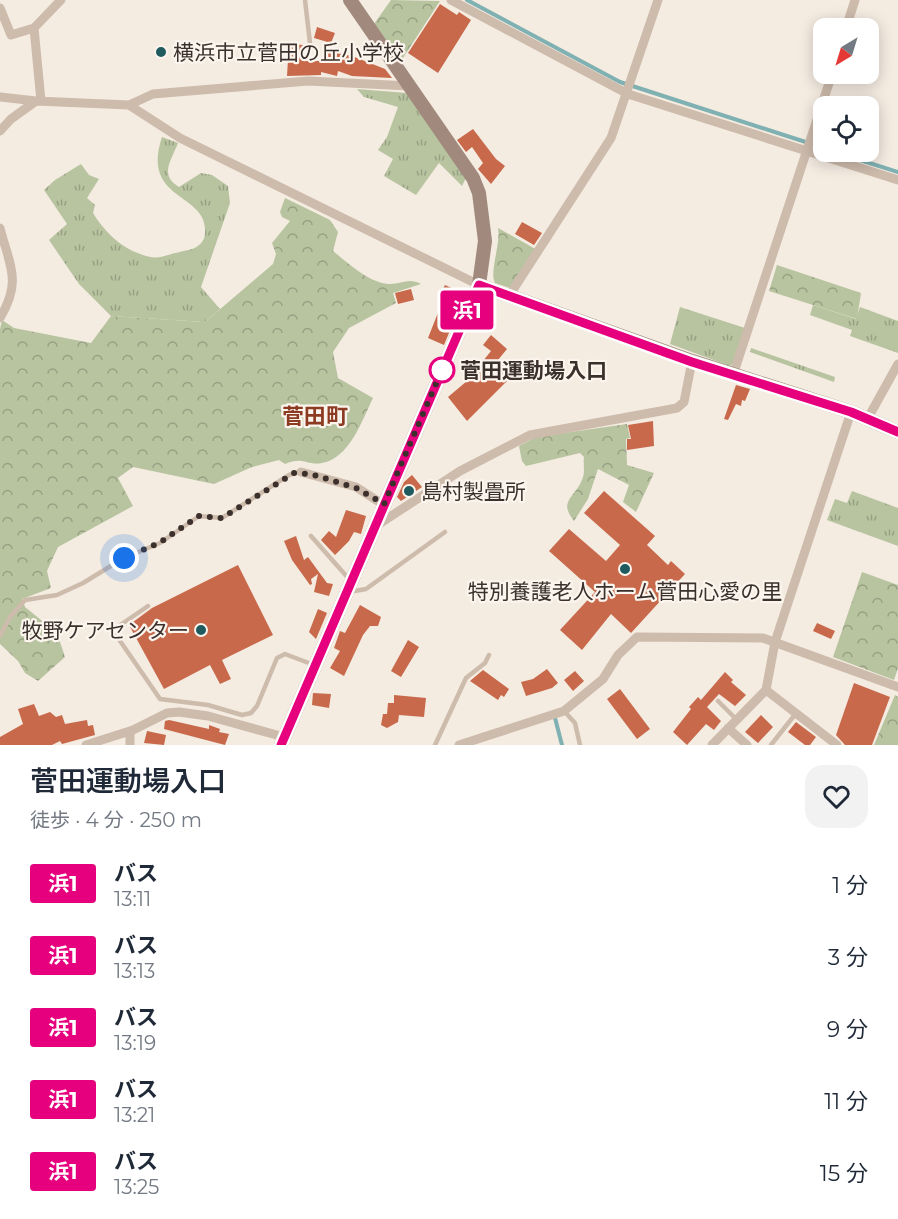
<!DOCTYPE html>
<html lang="ja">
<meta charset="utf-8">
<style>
:root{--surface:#fff;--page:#f2f2f3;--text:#1f2937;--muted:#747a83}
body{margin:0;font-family:Montserrat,"Noto Sans JP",sans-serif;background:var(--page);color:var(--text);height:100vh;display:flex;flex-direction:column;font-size:22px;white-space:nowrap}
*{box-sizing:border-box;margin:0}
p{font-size:20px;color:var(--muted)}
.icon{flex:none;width:33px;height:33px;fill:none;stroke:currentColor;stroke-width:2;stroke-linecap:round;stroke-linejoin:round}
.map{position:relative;height:745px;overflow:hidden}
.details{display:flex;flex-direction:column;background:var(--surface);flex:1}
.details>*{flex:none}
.badge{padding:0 12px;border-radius:4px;font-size:21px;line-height:39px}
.needle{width:39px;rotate:218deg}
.buttons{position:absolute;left:813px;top:18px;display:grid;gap:12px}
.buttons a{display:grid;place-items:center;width:66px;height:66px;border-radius:12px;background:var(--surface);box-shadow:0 3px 15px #0003;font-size:30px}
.you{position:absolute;width:30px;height:30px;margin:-15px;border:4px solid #fff;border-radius:50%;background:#1a73e8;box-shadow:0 0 0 9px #1a73e833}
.map>.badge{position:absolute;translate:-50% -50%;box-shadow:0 0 0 3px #fff}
.round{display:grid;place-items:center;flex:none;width:63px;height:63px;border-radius:18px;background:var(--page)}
.overview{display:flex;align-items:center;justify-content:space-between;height:102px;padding:0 30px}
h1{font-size:28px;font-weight:600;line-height:45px}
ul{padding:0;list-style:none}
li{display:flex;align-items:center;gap:18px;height:72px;padding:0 30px}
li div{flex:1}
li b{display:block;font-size:22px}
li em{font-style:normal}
li .badge{min-width:66px;font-weight:700;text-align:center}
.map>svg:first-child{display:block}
.grass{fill:url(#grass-tufts)}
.forest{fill:url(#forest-crowns)}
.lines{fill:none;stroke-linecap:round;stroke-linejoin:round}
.stream{stroke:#7fb0b2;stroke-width:4}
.building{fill:#c8694b}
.lane{stroke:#cdbbac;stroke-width:4.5}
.street{stroke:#cdbbac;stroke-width:9}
.secondary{stroke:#a18a7d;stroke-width:14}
.line-casing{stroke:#fff;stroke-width:14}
.line{stroke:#e6007e;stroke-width:9}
.walk{stroke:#3b302b;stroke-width:6;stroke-dasharray:0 10.8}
.poi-dot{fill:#1f5a5e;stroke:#fbf5ee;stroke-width:2}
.stop-dot{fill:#fff;stroke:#e6007e;stroke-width:3}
.labels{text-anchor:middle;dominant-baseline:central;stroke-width:4.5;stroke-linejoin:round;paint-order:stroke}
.poi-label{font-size:21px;fill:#3b302b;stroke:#fbf5ee;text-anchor:start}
.stop-label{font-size:21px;font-weight:bold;fill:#3b302b;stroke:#fbf5ee;text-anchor:start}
.neighbourhood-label{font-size:22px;font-weight:bold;fill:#8c3b22;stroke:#fbf5ee}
</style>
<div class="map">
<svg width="898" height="745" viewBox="0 0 898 745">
<defs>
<pattern id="grass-tufts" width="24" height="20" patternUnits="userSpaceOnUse" patternTransform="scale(1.5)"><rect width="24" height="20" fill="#b8c4a0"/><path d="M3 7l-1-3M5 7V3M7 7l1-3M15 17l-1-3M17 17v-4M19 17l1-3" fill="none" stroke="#97a083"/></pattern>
<pattern id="forest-crowns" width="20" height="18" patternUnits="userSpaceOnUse" patternTransform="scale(1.5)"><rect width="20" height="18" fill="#b8c4a0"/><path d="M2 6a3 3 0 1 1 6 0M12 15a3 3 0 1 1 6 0" fill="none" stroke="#97a083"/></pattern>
</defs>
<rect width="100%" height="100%" fill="#f4ebe1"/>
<!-- grass -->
<path class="grass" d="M357,89L407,93L466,178L462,186L439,163L416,195L384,176L393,159L378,150L387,137L398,107L364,97Z
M162,137L178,143C171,161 159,175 179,187L201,173L212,175L228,186L230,203L201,287L220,309L205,322L111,316L79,284L49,240L67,224L44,190L55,180L81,164L89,175L99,179L87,198L95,205L93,213C104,231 120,247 140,254C155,260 161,257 175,253C189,250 207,249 205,228C203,193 141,199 162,137Z
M813,305L856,319L860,307L898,321V353L850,336L852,330L810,315Z
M680,307L745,328L735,361L730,366L670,344Z
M751,348L835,377L834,382L750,352Z
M852,491L898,508V546L827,520L835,499L847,503Z"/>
<!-- forest -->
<path class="forest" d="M391,0L440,1L401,61L374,24Z
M285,198L330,220L338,232L333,251C348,263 368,282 388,284C401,285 408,277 421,284L393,293L396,303L349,328L333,352L338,378L373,398C362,420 350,458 322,463C307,466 303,456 285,464L279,460L252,467L214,484L133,467L118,478L133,506L58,547L47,571L51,588L22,599L25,607L57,633L65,657L38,681L25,673L18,661L0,644V329L2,320L14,328L91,343L111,316L205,322L273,264L276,254L272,243L290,221L282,217L280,212Z
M498,228L539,251L513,289L495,283C489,272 501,244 498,228Z
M777,265L861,293L857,319L769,291Z
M627,424L630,438L626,439L627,465L654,473L636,512L623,502L629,485L598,469L588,499L574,521C557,500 577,497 583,477C585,471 583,464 584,457L580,453L526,466L522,461L519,446L536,437Z
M862,572L898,585V668L894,680L833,657Z
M895,695L898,697V745H874Z"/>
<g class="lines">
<!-- stream -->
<path class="stream" d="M467,0L620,82L824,148
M835,152L898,172
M555,718L562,745"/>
</g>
<!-- building -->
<path class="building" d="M440,4L457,15L459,12L471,20L438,73L408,53Z
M317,27L335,33L331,43L314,38Z
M289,44L303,45L302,61H324L327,51L352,56L385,69L392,78L352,76L338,71L337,76L321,72V75L287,76Z
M473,129L496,159L505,166L491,184L478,169L483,163L472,147L466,152L457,140Z
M522,222L542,233L534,245L515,234Z
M445,285L465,294L444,345L428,338L445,295L441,293Z
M411,289L414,300L398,304L395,293Z
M491,335L507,349L498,360L513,375L467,421L448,397L467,381L491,351L483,345Z
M736,385L750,389L745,401L742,400L741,406L736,404L728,420L724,419Z
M653,421L654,446L627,450V439H631L628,425Z
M412,475L422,487L401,501L397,497L404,482Z
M604,491L655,536L647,545L668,565L671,561L685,574L631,633L611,614L582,650L560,630L595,592L549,551L569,529L606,561L620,545L584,513Z
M346,510L366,516L361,534L354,532L349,541L335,555L321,540L329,531L336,537Z
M296,536L304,560L308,557L327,583L333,584L329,596L314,592L318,574L311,579L312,584L310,585L292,560L284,541Z
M238,565L273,635L222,660L231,679L220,684L210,665L164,689L129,625L152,608Z
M360,605L381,617L378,626H370L363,635L344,676L330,668L340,651L334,648L340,631L345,633Z
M318,609L327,613L316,639L309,632Z
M817,623L835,631L831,639L813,631Z
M408,640L419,647L401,677L391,671Z
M547,669L558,683L552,688L526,696L521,682L533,679Z
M483,670L509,689L504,697L501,695L498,700L470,681Z
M575,671L584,681L573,691L564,680Z
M725,672L733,680L731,682L746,695L735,706L719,694L707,707L721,721L714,730L706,724L687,745L673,732L691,709L689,707L698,697L701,700Z
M854,683L890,697L872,745H845L836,735Z
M620,689L650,729L637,739L607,699Z
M313,693L331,694L329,708L312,705Z
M394,695L426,698L424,717L399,715L398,722L387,728L381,725L383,714H387L388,703H394Z
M34,704L39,716L50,712L56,717L62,715L65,724L87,720L88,726L93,725L95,735L62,744L60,741L52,745H0V737L23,724L18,709Z
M761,715L773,727L758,743L745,732Z
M169,720L209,729V725L220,729L219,732L229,734L225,745L164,729L165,721Z
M796,722L816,737L810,745H805L788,732Z
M147,731L166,735L164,745L144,743Z"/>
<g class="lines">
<!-- lane -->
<path class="lane" d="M305,0L310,43
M311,536L349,579
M349,592L366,589L445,532
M148,606L116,628V635L160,699L208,705L242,715L251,713L257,706L277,658L285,654L314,665
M0,636L10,617L25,600L57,595L83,583L124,558L160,543L199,516L222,518L289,475L300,472
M718,701L736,719
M564,711L575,723L580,745
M435,745L466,678L485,663L489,655
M771,745L797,712"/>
<!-- street -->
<path class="street" d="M451,0L628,94L898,180
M0,8L11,35L34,28
M846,28L855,0
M0,97L36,101
M41,101L34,28L61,0
M129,105L153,94L308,81L410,86
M0,131L11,119L36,101L129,105L180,138L479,285
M0,228C10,267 22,281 0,318
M509,296L611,138L658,0
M733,375L832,74
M868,418L898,364
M301,472L356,487L384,505
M376,526L460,471L530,435L677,408L684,402L692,361
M728,728L747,745
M130,731V745
M86,745L133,730L167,713L179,712L208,716L284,737
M459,745L564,711L603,679L618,655L637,637L763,638L898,687
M712,745L766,690
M837,745L766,690L775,642L851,412"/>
<!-- secondary -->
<path class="secondary" d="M479,285L692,361L851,412L898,432
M281,745L479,285L485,241L479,193L473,178L350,0"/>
</g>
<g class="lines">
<defs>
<path id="line" d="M281,745L479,285L692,362L851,412L898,432"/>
</defs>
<!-- line casing -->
<use href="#line" class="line-casing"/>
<!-- line -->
<use href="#line" class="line"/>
<!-- walk -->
<path class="walk" d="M124,558L159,543L199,516L222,518L294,473L311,474L356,488L384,504L442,370"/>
</g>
<!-- markers -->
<g class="poi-dot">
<circle cx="161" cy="52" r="6"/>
<circle cx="409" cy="491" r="6"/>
<circle cx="625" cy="569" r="6"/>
<circle cx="201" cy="630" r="6"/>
</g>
<circle class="stop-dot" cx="442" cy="370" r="12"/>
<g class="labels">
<!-- poi labels -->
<g class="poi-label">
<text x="173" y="52">横浜市立菅田の丘小学校</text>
<text x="421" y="491">島村製畳所</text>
<text x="625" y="591" text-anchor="middle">特別養護老人ホーム菅田心愛の里</text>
<text x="189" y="630" text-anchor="end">牧野ケアセンター</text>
</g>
<!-- stop labels -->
<g class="stop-label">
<text x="460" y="370">菅田運動場入口</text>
</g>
<!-- neighbourhood labels -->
<g class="neighbourhood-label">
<text x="315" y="416">菅田町</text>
</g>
</g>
</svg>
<div class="buttons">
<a><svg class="needle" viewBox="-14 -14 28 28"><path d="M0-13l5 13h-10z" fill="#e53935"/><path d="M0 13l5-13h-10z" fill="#747a83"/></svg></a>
<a><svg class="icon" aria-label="locate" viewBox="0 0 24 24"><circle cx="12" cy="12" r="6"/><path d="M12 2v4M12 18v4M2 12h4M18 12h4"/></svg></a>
</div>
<div class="you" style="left:124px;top:558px"></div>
<b class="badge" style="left:467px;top:310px;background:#e6007e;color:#fff">浜1</b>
</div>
<section class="details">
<div class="overview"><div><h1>菅田運動場入口</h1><p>徒歩 · 4 分 · 250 m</p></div><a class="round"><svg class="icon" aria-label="heart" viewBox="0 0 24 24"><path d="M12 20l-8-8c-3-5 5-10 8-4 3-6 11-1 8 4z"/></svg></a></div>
<ul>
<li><span class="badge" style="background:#e6007e;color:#fff">浜1</span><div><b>バス</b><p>13:11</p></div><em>1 分</em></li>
<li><span class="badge" style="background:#e6007e;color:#fff">浜1</span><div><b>バス</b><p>13:13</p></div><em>3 分</em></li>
<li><span class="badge" style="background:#e6007e;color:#fff">浜1</span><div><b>バス</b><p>13:19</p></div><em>9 分</em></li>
<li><span class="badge" style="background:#e6007e;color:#fff">浜1</span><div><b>バス</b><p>13:21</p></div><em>11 分</em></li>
<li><span class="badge" style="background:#e6007e;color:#fff">浜1</span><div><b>バス</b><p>13:25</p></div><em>15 分</em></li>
</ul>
</section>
